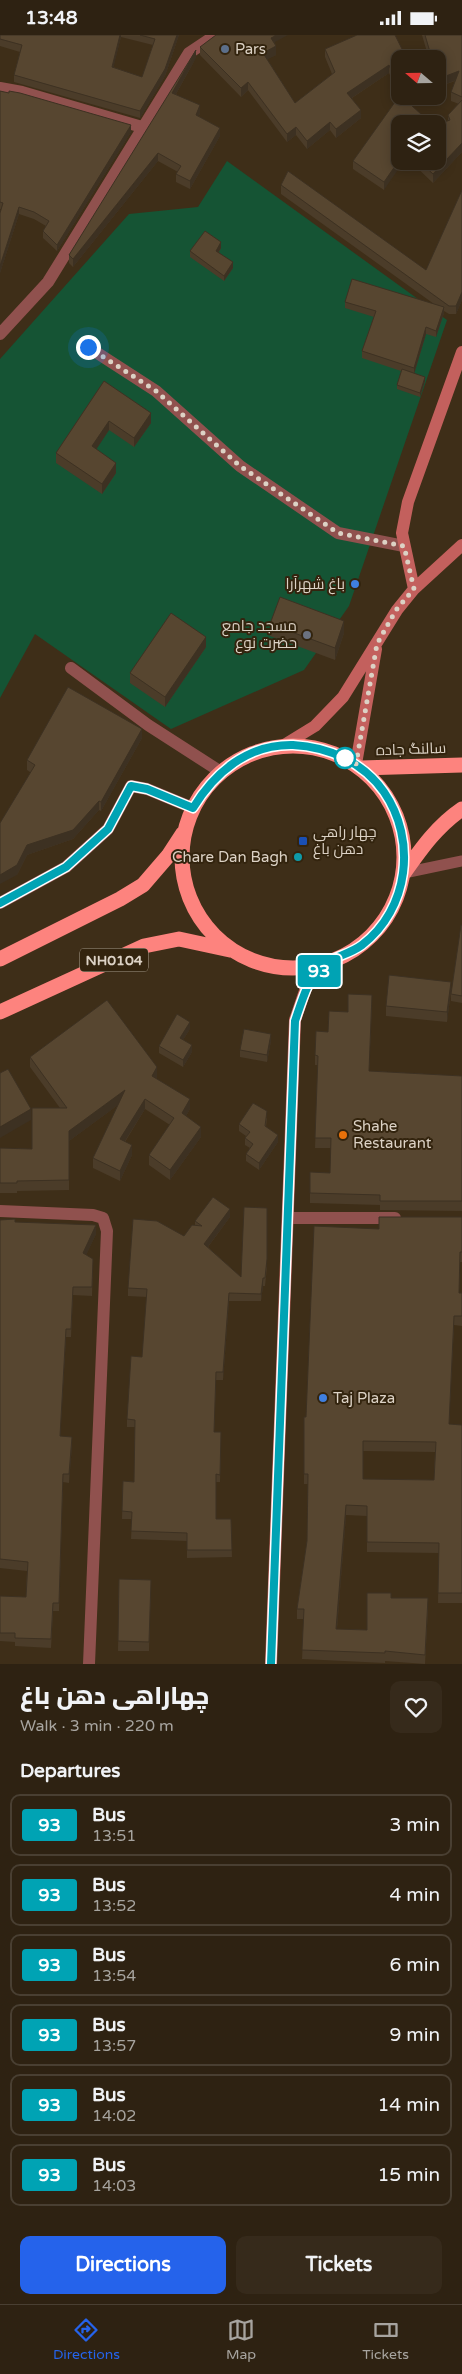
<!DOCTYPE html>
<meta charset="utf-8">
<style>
:root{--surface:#2e2212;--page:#362a1b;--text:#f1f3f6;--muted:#a7a49f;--line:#493f32;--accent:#2563eb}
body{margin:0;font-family:"Varela Round",Cairo,sans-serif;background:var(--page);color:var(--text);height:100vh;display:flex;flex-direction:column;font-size:19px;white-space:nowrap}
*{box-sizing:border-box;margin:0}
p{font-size:16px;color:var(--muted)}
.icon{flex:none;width:28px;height:28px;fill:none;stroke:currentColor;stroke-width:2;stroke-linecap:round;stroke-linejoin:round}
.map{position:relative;height:1629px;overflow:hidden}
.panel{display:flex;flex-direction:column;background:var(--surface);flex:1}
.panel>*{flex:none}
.badge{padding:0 10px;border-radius:4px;font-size:18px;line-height:32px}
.needle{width:32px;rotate:290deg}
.controls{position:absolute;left:391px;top:15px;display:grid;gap:10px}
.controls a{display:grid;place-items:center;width:55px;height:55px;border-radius:10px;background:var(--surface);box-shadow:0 2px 12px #0003,0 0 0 1px var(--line);font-size:25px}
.you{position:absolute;width:25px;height:25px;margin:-12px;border:4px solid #fff;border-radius:50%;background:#1a73e8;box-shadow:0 0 0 8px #1a73e833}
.map>.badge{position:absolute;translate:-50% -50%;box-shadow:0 0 0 2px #fff}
h2{padding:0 20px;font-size:19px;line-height:45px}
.round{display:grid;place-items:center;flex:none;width:52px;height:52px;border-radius:10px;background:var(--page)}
.summary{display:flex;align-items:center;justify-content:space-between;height:85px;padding:0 20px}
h1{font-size:24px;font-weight:800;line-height:38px}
.button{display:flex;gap:10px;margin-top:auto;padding:10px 20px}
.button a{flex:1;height:58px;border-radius:10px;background:var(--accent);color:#fff;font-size:20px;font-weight:800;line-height:58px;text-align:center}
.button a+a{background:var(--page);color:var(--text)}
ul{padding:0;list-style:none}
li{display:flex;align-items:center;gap:15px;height:62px;margin:0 10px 8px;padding:0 10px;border:2px solid var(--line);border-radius:10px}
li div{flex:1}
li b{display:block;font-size:19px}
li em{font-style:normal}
li .badge{min-width:55px;font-weight:700;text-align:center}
.status{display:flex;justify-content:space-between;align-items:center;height:35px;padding:0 25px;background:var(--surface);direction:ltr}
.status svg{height:14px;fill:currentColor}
.tabs{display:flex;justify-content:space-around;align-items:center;height:70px;border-top:1px solid var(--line);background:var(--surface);font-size:14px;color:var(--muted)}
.tabs a{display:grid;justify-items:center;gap:2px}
.tabs .active{color:var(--accent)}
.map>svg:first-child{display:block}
.green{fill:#155434}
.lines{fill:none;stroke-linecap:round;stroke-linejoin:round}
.lane{stroke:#90514e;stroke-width:11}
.street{stroke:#90514e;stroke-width:12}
.secondary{stroke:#c3605d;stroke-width:12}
.highway{stroke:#fd837e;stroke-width:15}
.wall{fill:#4b3c29;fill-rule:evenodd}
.shaded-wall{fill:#3d3122}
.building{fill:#574630;stroke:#3d3122;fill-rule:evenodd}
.line-casing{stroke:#fff;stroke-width:11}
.line{stroke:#00a3b4;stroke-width:8}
.walk{stroke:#dcd2c5;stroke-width:5;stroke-dasharray:0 9}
.service-dot{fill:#5c6f8a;stroke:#33240e;stroke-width:2}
.shop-dot{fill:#3f7fe0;stroke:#33240e;stroke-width:2}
.worship-dot{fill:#6b7280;stroke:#33240e;stroke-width:2}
.stop-dot{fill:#fff;stroke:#00a3b4;stroke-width:2.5}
.transit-dot{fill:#1a4fb4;stroke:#33240e;stroke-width:2}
.culture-dot{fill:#0f9aa8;stroke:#33240e;stroke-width:2}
.food-dot{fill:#e8710a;stroke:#33240e;stroke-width:2}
.labels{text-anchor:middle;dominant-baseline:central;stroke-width:4;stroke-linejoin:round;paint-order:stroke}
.shield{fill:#33240e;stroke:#a99e8e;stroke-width:1}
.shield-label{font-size:14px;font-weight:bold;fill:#dcd2c5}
.poi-label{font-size:15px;fill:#dcd2c5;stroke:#33240e;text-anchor:start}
.street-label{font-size:15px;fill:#dcd2c5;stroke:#33240e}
</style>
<div class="status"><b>13:48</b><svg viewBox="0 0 49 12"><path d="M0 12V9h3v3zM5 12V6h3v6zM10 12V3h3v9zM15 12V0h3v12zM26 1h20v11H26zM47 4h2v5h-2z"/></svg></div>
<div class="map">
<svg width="462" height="1629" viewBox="0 0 462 1629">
<rect width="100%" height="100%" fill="#3e2e18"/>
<!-- green -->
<path class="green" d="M227,126L447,285L349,571L304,635L171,694L35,599L0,663V324L129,179L198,172Z"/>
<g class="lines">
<!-- lane -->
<path class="lane" d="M404,838L462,826"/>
<!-- street -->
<path class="street" d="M0,53L22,57L142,92
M0,299L48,247L189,18L216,0
M88,312L156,356L240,431L338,498L404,511
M71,633L148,690L221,737
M0,868L66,832L108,794L131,751L147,754L193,773
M0,1176L93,1180L103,1183L107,1196L89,1629
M289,1183H395"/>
<!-- secondary -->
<path class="secondary" d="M414,554L402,498L408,467L462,317
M284,710L315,691L343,662L397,575L414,554L462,510
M356,729L376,614
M271,1629L295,985L306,953L324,929"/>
<!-- highway -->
<path class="highway" d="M182 822a111 111 0 1 1 222 0a111 111 0 1 1-222 0Z
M361,733L462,730
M404,838C421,814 437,791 462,774
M0,924L120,864L143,850L168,821L183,798
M0,977L144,911L179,904L230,915"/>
</g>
<!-- wall -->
<path class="wall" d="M0,0H179L165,41L140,83L14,47V40L20,17L0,11ZM121,2L153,10L142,42L113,32Z
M422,0H462V117L433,148L410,126H438L448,85V80L459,69L451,66V57L455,46L438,52V24H429Z
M275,7L276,20L267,24L295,68L332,39L325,22V14L400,24V52L396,55L389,38L352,63L361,83L336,103L330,95L307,114L296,100L287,107L248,55L241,62L200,20V12Z
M196,23L176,59L200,78L199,81L220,101L190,154L176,147V139L178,137L158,126L73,232L69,228V220Z
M0,56L131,97L57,216L43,203V196L46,191L34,184L19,179L0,238V178L1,174H0Z
M400,89L384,155L353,134V126Z
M281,150L426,235L462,155V265L456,279H449L444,276V278L436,302L426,299L414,339L425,346L420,362L397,354V350L401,336L362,323V316L374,282L345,273V267L434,269L281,159Z
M221,213L219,217L233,233L224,246L190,222V216Z
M104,346L151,388L134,412L109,395L96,414L116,438L102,459L56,428V418Z
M270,589L344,598L335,625L270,601Z
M206,612L165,672L130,648V638Z
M142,703L101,776L99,775L73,804L27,820L17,840L30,737L27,735V725Z
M462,890V968L451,966V959Z
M451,956L447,987L386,981V971Z
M372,969L369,1036L462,1041V1176L380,1175V1170L310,1168V1137L330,1138L331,1113H315L318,1030H315V1020L328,997L348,977Z
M190,994L183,1005L192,1017L183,1032L159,1018V1011Z
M271,1006L267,1027L240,1022V1015Z
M30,1022L157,1042L156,1043L190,1074L186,1081L201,1102L170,1145L149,1130V1120L170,1090L145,1074L125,1107L132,1120L120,1146L93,1133V1123L118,1070L69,1106V1155L17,1156V1158H0V1113L32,1114L60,1073L30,1032Z
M267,1083L266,1092L278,1107L259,1135L246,1126V1119L250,1113L245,1110V1103L246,1101L239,1096V1089Z
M230,1182L208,1212L241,1242L267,1232L265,1251H263L261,1266H229L223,1345H216L214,1397L221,1405L220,1447H216V1484H231L232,1522L187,1523V1506L131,1504L132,1484H122L123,1446L134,1447L135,1392H127V1384L142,1322L147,1262L128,1261V1253L195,1190V1186Z
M462,1182V1227H460L459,1258H462V1291L454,1290L449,1389L462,1390V1568H438L439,1518L367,1517V1481L346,1480L337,1594L367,1595L391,1563L428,1573L425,1629L385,1626V1628L302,1624L304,1584H297V1574L307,1506L308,1449H304V1382H306L379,1194ZM363,1416L435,1417L434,1445L363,1444Z
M0,1185L96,1199L86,1220L93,1224L92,1261L73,1260L71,1302H66L60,1401L72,1410L69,1448L63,1447L59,1576H53L51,1613L15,1611V1607L0,1606V1561L26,1562L27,1536L0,1533Z
M119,1544L151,1545L149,1616H118Z"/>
<!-- shaded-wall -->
<path class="shaded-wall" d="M120,0H121V2L112,39V32Z
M177,0H179L165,41L140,83V76Z
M274,0H288L275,7V9L271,11V3Z
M276,11V20L263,27V18Z
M196,15V23L172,66V58Z
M389,30V38L347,66V58Z
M459,36V44L438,52V44Z
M400,43V52L396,55V47Z
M248,47V55L241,62V53Z
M200,70V78L196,88V80Z
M361,75V83L336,103V94Z
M330,87V95L307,114V106Z
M131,90V97L57,216V210Z
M296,92V100L287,107V99Z
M220,93V101L190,154V146Z
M462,108V117L433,148V139Z
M158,118V126L73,232V224Z
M400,124V126H404L384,155V147Z
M19,172V179L0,238V231Z
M221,207V213L216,221V216Z
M233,227V233L224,246V241Z
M462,257V265L456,279V271Z
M444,272V278L436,302V296Z
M426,292V299L414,339V333Z
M425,342V346L420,362V358Z
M151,378V388L134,412V403Z
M109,386V395L92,421V411Z
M116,428V438L102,459V449Z
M344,586V598L335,625V613Z
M206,602V612L165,672V662Z
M142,694V703L101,776V767Z
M99,766V775L73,804L27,820L17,840L0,849V840L27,810Z
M451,947V956L447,987V977Z
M190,987V994L180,1010V1003Z
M271,999V1006L267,1027V1020Z
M192,1010V1017L183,1032V1025Z
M157,1032V1042L152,1051V1041Z
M125,1055V1065L69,1106V1096Z
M145,1064V1074L120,1114V1104Z
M190,1064V1074L182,1088V1078Z
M31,1074V1085L0,1103V1092Z
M201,1092V1102L170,1145V1135Z
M278,1100V1107L259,1135V1128Z
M132,1110V1120L120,1146V1136Z
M230,1174V1182L204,1217V1209Z
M96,1190V1199L83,1227V1218Z
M263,1243V1251L261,1266V1259Z
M229,1258V1266L223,1345V1337Z
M66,1294V1302L60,1409V1401Z
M72,1402V1410L69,1448V1439Z
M346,1470V1480L336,1604V1594Z"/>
<!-- building -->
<path class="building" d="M0,0H120L112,32L142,42L155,4L140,0H177L165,34L140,76L14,40L22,10L0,4Z
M216,0H275V1L271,3L276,11L263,18L295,68L335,37L325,14L357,0H395L407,24H400V43L396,47L389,30L347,58L361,75L336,94L330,87L307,106L296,92L287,99L248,47L241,53L200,12Z
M425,0H462V62L451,57L459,36L438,44V24H432Z
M196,15L172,58L200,70L196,80L220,93L190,146L176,139L181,131L158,118L73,224L69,220Z
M0,56L9,58V56L20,58L131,90L57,210L43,196L49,186L34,177L19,172L0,231V178L3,168L0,167Z
M400,60V61H401L432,89H400V124L384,147L353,126Z
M462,65V108L433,139L419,126H438V93L442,88L450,85L448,80Z
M288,136L426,235L462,155V257L456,271H449L281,150Z
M205,196L221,207L216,216L233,227L224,241L190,216Z
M352,244L444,272L436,296L426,292L414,333L362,316L376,276L345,267Z
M402,334L425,342L420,358L397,350Z
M104,346L151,378L134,403L109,386L92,411L116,428L102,449L56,418Z
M280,562L344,586L335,613L270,589Z
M171,578L206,602L165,662L130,638Z
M68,652L142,694L101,767L99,766L73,795L27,810L17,830L0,840V788L35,730L27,725Z
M461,890H462V961L451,959Z
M389,940L451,947L447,977L386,971Z
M348,959L372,960L369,1036L462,1041V1166H380V1160L310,1158V1137L330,1138L331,1103H315L318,1021L315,1020L316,996L328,997L329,976L348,977Z
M107,965L157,1032L152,1041L190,1064L182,1078L201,1092L170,1135L149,1120L174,1083L145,1064L120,1104L132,1110L120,1136L93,1123L125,1055L69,1096V1145L17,1146V1148H0V1113L32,1114V1073H67L30,1022Z
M177,979L190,987L180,1003L192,1010L183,1025L159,1011Z
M244,994L271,999L267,1020L240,1015Z
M8,1034L31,1074L0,1092V1038Z
M253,1068L267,1076L265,1091L278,1100L259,1128L246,1119L253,1109L245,1103L250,1097L239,1089Z
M213,1162L230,1174L204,1209L241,1242L244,1172L267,1173V1224L265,1243H263L261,1259L229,1258L223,1337H216L214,1397H221L220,1440L216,1439V1484H231L232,1515H187V1498L131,1496L132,1477L122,1476L123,1446L134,1447L135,1385L127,1384L131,1321L142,1322L147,1254L128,1253L133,1184L157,1186L184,1201L192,1190L202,1191L195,1186Z
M379,1182H462V1217H460L459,1258H462V1281H454L449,1389L462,1390V1558H438L439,1508L367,1507V1471L346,1470L336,1594L367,1595V1558H391V1563H428L425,1620L385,1616V1618L302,1615L304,1574H297L307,1506L308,1439H304V1382H306L314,1191L379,1194ZM363,1406L436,1407L434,1445L363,1444Z
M15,1184V1187L96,1190L83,1218L93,1224L92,1252H73L71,1294H66L60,1401L72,1402L69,1439H63L59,1568H53L51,1604L15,1603V1598H0V1561L26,1562L28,1527L0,1524V1185Z
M119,1544L151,1545L149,1607L118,1606Z"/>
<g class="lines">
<defs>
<path id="line" d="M0,868L66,832L108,794L131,751L147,754L193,773C215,737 248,709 293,710C329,712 363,727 384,757C417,805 409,874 362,910C350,919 336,921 324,929C309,939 301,969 295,986L271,1629"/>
</defs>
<!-- line casing -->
<use href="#line" class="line-casing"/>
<!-- line -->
<use href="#line" class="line"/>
<!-- walk -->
<path class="walk" d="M88,312L156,356L240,431L338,498L404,511L414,554L396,575L377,609L356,729L345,723"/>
</g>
<!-- markers -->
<circle class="service-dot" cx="225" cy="14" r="5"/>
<g class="shop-dot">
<circle cx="355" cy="549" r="5"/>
<circle cx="323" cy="1363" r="5"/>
</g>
<circle class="worship-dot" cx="307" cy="600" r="5"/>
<circle class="stop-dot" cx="345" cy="723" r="10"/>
<rect class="transit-dot" x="298" y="801" width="10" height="10" rx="2.5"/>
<circle class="culture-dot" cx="298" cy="822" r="5"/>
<circle class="food-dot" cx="343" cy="1100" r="5"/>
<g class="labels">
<!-- shield labels -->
<rect class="shield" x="80" y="913.5" width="68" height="23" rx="4"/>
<g class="shield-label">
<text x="114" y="925">NH0104</text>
</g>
<!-- poi labels -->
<g class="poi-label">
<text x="235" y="14">Pars</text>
<text x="345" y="549" text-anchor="end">باغ شهرآرا</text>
<text x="297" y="591" text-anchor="end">مسجد جامع<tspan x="297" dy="17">حضرت نوع</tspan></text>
<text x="313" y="797">چهار راهی<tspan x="313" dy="17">دهن باغ</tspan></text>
<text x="288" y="822" text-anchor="end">Chare Dan Bagh</text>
<text x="353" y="1091">Shahe<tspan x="353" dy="17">Restaurant</tspan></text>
<text x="333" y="1363">Taj Plaza</text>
</g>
<!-- street labels -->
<g class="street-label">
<text transform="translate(411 714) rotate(-2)">سالنگ جاده</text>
</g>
</g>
</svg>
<div class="controls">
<a><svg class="needle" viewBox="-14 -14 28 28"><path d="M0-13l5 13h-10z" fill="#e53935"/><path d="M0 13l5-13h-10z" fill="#a7a49f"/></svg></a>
<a><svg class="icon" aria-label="layers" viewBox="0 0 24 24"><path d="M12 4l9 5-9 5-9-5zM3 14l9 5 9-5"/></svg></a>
</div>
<div class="you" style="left:88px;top:312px"></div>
<b class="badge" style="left:319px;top:936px;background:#00a3b4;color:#fff">93</b>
</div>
<section class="panel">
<div class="summary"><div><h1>چهاراهی دهن باغ</h1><p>Walk · 3 min · 220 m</p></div><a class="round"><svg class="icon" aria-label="heart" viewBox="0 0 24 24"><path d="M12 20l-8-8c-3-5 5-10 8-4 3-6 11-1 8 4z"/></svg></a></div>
<h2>Departures</h2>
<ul>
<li><span class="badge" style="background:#00a3b4;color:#fff">93</span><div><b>Bus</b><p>13:51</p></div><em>3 min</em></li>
<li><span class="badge" style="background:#00a3b4;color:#fff">93</span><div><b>Bus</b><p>13:52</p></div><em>4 min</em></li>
<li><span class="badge" style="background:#00a3b4;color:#fff">93</span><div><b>Bus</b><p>13:54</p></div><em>6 min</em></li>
<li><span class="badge" style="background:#00a3b4;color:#fff">93</span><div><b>Bus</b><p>13:57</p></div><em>9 min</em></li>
<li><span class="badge" style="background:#00a3b4;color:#fff">93</span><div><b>Bus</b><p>14:02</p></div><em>14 min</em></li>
<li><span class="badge" style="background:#00a3b4;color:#fff">93</span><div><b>Bus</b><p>14:03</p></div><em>15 min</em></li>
</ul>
<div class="button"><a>Directions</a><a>Tickets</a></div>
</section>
<nav class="tabs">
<a class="active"><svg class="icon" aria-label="directions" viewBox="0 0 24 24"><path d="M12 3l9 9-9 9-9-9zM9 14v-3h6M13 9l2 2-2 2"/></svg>Directions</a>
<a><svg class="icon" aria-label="map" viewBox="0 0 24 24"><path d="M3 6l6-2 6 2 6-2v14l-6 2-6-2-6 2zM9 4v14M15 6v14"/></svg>Map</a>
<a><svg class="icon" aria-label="tickets" viewBox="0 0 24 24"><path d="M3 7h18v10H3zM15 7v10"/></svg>Tickets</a>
</nav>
